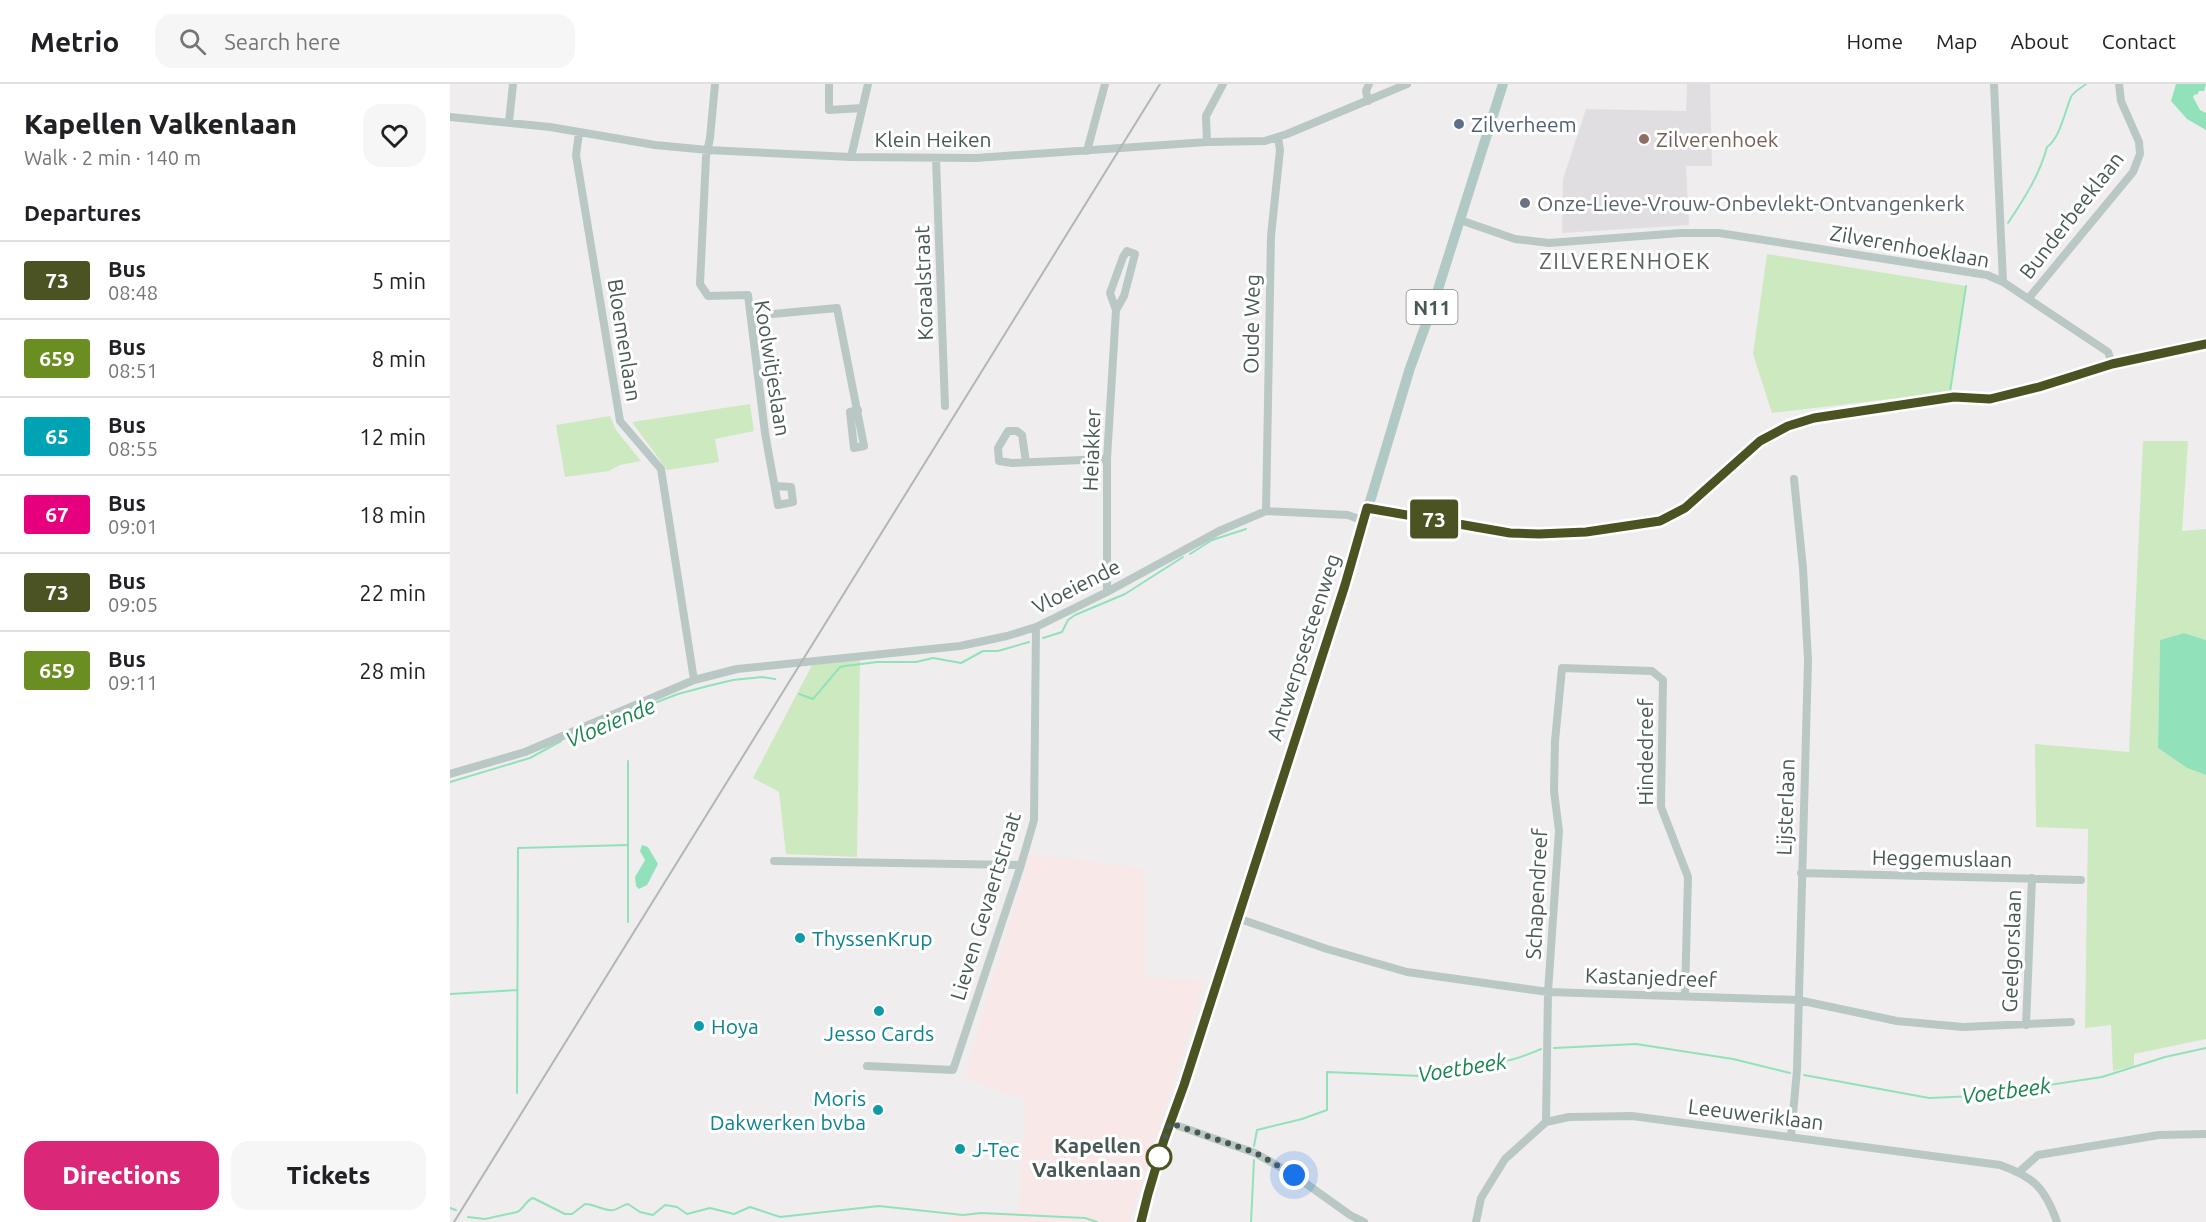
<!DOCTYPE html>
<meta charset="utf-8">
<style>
:root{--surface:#fff;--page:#f6f6f6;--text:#202124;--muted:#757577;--line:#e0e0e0;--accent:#db2777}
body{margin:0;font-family:Ubuntu,sans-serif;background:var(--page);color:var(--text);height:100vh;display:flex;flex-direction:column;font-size:22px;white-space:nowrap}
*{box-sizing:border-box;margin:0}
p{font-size:20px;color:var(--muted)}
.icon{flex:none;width:33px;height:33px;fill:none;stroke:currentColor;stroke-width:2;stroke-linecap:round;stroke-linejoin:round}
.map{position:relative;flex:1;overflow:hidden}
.sheet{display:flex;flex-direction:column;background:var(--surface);width:450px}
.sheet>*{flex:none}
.badge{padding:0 12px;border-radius:4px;font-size:21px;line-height:39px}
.you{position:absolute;width:30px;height:30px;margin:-15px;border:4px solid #fff;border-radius:50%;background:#1a73e8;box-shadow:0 0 0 9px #1a73e833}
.map>.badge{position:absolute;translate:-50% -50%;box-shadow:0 0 0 3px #fff}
h2{padding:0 24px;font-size:22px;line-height:54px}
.round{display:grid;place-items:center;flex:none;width:63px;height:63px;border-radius:18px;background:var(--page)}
.overview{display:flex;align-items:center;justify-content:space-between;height:102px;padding:0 24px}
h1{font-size:28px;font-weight:800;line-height:45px}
.primary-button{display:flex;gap:12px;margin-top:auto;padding:12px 24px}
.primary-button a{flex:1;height:69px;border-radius:18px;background:var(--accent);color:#fff;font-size:24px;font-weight:800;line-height:69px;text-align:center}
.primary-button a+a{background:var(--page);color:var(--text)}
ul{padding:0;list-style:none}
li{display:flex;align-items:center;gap:18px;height:78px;padding:0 24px;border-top:2px solid var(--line)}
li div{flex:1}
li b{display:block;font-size:22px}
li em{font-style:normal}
li .badge{min-width:66px;font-weight:700;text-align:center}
header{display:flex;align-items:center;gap:36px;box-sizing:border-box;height:84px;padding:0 30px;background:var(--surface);border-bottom:2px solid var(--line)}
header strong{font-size:28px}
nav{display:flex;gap:33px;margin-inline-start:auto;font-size:21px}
.search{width:420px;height:54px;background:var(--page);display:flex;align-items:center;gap:15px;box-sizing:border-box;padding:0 21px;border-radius:18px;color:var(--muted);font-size:22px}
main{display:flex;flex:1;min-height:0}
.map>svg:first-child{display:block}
.commercial{fill:#f9e8e8}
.education{fill:#e1dee1}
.green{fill:#cde9c0}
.water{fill:#91e2ba}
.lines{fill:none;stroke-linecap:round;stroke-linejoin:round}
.stream{stroke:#91e2ba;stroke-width:2}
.minor{stroke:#bac8c5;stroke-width:8}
.major{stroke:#b0c9c4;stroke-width:10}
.rail{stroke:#b0b7b6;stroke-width:2}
.line-casing{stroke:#fff;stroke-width:14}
.line{stroke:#4a5321;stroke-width:9}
.walk{stroke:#485855;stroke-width:6;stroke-dasharray:0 10.8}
.service-dot{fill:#5c6f8a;stroke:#fff;stroke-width:2}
.education-dot{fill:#8d6e63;stroke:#fff;stroke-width:2}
.worship-dot{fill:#6b7280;stroke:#fff;stroke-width:2}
.culture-dot{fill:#0f9aa8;stroke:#fff;stroke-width:2}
.stop-dot{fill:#fff;stroke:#4a5321;stroke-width:3}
.labels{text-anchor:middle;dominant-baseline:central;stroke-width:6;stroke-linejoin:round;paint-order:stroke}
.shield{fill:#fff;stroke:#7f8a88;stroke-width:1.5}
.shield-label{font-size:20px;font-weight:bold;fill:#485855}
.service-label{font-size:21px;fill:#4e5e75;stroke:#fff;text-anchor:start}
.street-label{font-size:21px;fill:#485855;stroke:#fff}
.education-label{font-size:21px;fill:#785e54;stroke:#fff;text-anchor:start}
.worship-label{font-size:21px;fill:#5b616d;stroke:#fff;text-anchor:start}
.culture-label{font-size:21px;fill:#0d838f;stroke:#fff;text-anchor:start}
.stop-label{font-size:21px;font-weight:bold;fill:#485855;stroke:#fff;text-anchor:end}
.neighbourhood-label{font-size:22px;letter-spacing:1.5px;fill:#5b6160;stroke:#fff}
.water-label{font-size:22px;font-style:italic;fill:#1a844f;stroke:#fff}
</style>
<header>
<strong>Metrio</strong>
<div class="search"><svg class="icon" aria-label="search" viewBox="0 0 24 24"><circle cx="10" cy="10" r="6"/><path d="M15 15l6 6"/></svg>Search here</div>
<nav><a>Home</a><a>Map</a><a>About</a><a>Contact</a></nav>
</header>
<main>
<section class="sheet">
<div class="overview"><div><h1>Kapellen Valkenlaan</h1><p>Walk · 2 min · 140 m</p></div><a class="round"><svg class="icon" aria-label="heart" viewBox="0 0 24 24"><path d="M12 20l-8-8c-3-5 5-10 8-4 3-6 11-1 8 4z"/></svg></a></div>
<h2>Departures</h2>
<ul>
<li><span class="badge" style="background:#4a5321;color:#fff">73</span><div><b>Bus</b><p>08:48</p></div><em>5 min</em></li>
<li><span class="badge" style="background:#6b8e23;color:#fff">659</span><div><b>Bus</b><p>08:51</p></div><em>8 min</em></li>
<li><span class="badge" style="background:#00a3b4;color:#fff">65</span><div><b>Bus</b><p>08:55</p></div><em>12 min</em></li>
<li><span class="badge" style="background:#e6007e;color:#fff">67</span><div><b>Bus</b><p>09:01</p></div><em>18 min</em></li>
<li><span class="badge" style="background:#4a5321;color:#fff">73</span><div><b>Bus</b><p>09:05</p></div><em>22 min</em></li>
<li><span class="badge" style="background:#6b8e23;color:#fff">659</span><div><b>Bus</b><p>09:11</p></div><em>28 min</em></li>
</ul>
<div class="primary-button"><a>Directions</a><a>Tickets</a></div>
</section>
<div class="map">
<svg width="1756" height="1138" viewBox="0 0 1756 1138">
<rect width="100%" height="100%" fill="#f0edef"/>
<!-- commercial -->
<path class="commercial" d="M580,769L695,785V893L755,897L679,1138H500L501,1132L569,1127L575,1016L514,994Z"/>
<!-- education -->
<path class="education" d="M1237,0H1260L1262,82H1236L1239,141L1112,149L1113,95L1136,25L1236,27Z"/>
<!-- green -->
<path class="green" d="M1317,170L1516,202L1500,308L1322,329L1303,270Z
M300,320L304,347L265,355L269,378L217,386L182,338Z
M160,332L166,346L191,377L170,381L159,387L115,393L106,341Z
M1693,357H1738L1732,447L1756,445V556L1734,549L1710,556L1708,664L1737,684L1756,691V955L1684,970V982L1663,987L1661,941L1635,944L1638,745L1586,743L1585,660L1679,668Z
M410,576L407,773L336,770L329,708L303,694L362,581Z"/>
<!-- water -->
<path class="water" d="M1726,0H1756L1754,7H1749L1747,11L1745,10L1743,13L1750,26L1756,29V46L1737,35L1721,17Z
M1734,549L1756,556V691L1737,684L1708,664L1710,556Z
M192,761L198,763L208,780L197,801L189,805L186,802L185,793L195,776L190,767Z"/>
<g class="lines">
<!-- stream -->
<path class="stream" d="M1558,139C1574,115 1590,90 1597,63C1610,54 1615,27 1621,13C1623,8 1631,4 1636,0
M1500,308L1516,202
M740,470L762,456L796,445
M593,554L612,548L618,536L625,531L675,510L733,473
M349,610L363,615L390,583L395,582L427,578H466L483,574L511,579L533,567H548L579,558
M155,638L228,610L258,602L283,596L312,593L325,595
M178,677V838
M0,698L80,674L111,657
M0,910L67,906
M1104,964L1186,960L1283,975L1340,989
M1354,991L1479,1014L1526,1012L1652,993L1715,973L1756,964
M67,1009L68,764L177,761
M804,1062L807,1046L852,1035L877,1026V988L971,992C994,976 1033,982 1060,976C1070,974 1081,969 1091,965
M0,1124L6,1126
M18,1133L35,1135L67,1128C74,1125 75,1117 83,1114L115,1130H122L135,1120C144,1120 150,1125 159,1126C166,1128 171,1121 178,1120L190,1128L203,1131L215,1121L227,1123L237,1130L260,1124L284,1130L300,1123L330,1133L429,1122L513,1131L531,1129L635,1134L647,1138
M801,1138L804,1076"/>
<!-- minor -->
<path class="minor" d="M265,0L260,54L256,73L250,200L258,212L298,211L315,349L328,421L343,418L341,403L325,402
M379,0V26L412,24
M1544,0L1553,198
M918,17L916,7L919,0
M0,33L100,43L205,61L258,66L401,73L526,74L757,58L815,57L837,50L957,0
M59,38L63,0
M129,49L126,71L170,337L211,385L244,596
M757,58L756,32L773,0
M637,67L655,0
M401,73L418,0
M486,75L495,322
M1010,136L1065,155L1099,159L1231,149H1269L1537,191L1553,198L1658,268L1662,280
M1578,215L1683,88L1690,70L1689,58L1671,17L1669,0
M301,232L387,224L414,362L404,364L400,328L408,326
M576,378L572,351L567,347H558L548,364L549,377L562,379L657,375
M917,424L1060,449L1089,450L1136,448L1211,437L1235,424L1310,357L1338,342L1364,334L1504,313L1540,315L1589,303L1662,280L1756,260
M816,427L821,152L830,66L828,53
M657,508V375L666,226L674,212L685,170L677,167L673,173L660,209L666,226
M0,690L75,668L244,596L287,585L510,562L557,552L586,543L657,508L769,447L816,427L898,431L914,437
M324,777L571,781
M1351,789L1631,796
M787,834L877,865L957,888L1098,908L1348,916L1447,937L1513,943L1621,938
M1576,941L1582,794
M417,982L503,986L571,781L584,736L586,543
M1096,1038L1098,908L1109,747L1104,707L1105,657L1112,584L1202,587L1213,596L1211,723L1238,793L1235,912
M720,1039L805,1069L844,1091L900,1131L914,1138
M1341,1052L1347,986L1358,576L1353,484L1344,395
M1569,1088L1588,1071L1709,1051L1756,1050
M1026,1138L1031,1114L1055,1075L1096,1038L1119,1033L1182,1032L1550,1081C1584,1093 1595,1104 1607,1138"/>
<!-- major -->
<path class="major" d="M691,1138L709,1073L734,1001L895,501L960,284L983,221L1053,0"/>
<!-- rail -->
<path class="rail" d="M4,1138L710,0"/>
</g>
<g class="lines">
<defs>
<path id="line" d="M691,1138L698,1110L714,1056L734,1001L895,501L917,424L1060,449L1089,450L1136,448L1210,437L1235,424L1310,357L1338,342L1364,334L1504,313L1540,315L1589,303L1662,280L1756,260"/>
</defs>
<!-- line casing -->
<use href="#line" class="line-casing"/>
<!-- line -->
<use href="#line" class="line"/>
<!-- walk -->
<path class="walk" d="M709,1073L720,1039L806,1069L844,1091"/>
</g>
<!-- markers -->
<circle class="service-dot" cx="1009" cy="40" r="6"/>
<circle class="education-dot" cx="1194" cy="55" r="6"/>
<circle class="worship-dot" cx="1075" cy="119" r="6"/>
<g class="culture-dot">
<circle cx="350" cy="854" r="6"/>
<circle cx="429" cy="927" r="6"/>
<circle cx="249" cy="942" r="6"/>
<circle cx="428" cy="1026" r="6"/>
<circle cx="510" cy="1065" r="6"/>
</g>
<circle class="stop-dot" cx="709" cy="1073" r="12"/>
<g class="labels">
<!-- shield labels -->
<rect class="shield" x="956.5" y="206" width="51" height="34" rx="4.5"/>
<g class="shield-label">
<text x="982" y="223">N11</text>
</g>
<!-- service labels -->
<g class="service-label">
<text x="1021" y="40">Zilverheem</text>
</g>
<!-- street labels -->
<g class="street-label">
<text x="483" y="55">Klein Heiken</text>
<text transform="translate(1621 131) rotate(-52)">Bunderbeeklaan</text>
<text transform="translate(1460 162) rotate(10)">Zilverenhoeklaan</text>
<text transform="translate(473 199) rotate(-92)">Koraalstraat</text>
<text transform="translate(801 240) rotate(-89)">Oude Weg</text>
<text transform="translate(175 256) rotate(81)">Bloemenlaan</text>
<text transform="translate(323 284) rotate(81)">Koolwitjeslaan</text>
<text transform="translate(641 366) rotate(-88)">Heiakker</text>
<text transform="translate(626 502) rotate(-27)">Vloeiende</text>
<text transform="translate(853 563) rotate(-72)">Antwerpsesteenweg</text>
<text transform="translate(1195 668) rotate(-90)">Hindedreef</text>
<text transform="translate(1335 723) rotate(-88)">Lijsterlaan</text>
<text transform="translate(1492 774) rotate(1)">Heggemuslaan</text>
<text transform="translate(1086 810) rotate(-87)">Schapendreef</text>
<text transform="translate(535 822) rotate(-73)">Lieven Gevaertstraat</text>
<text transform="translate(1561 867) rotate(-88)">Geelgorslaan</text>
<text transform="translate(1201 893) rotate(2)">Kastanjedreef</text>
<text transform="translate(1306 1030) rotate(7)">Leeuweriklaan</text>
</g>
<!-- education labels -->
<g class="education-label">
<text x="1206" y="55">Zilverenhoek</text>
</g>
<!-- worship labels -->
<g class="worship-label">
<text x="1087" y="119">Onze-Lieve-Vrouw-Onbevlekt-Ontvangenkerk</text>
</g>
<!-- culture labels -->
<g class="culture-label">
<text x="362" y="854">ThyssenKrup</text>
<text x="261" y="942">Hoya</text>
<text x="429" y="949" text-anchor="middle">Jesso Cards</text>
<text x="416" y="1014" text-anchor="end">Moris<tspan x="416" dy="24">Dakwerken bvba</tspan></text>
<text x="522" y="1065">J-Tec</text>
</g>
<!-- stop labels -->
<g class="stop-label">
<text x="691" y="1061">Kapellen<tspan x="691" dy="24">Valkenlaan</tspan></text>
</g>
<!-- neighbourhood labels -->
<g class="neighbourhood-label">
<text x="1175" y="176">ZILVERENHOEK</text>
</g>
<!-- water labels -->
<g class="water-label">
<text transform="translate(160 638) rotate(-23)">Vloeiende</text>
<text transform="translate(1012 983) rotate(-9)">Voetbeek</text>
<text transform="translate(1556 1006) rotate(-7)">Voetbeek</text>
</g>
</g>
</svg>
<div class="you" style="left:844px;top:1091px"></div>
<b class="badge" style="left:984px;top:435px;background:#4a5321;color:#fff">73</b>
</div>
</main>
